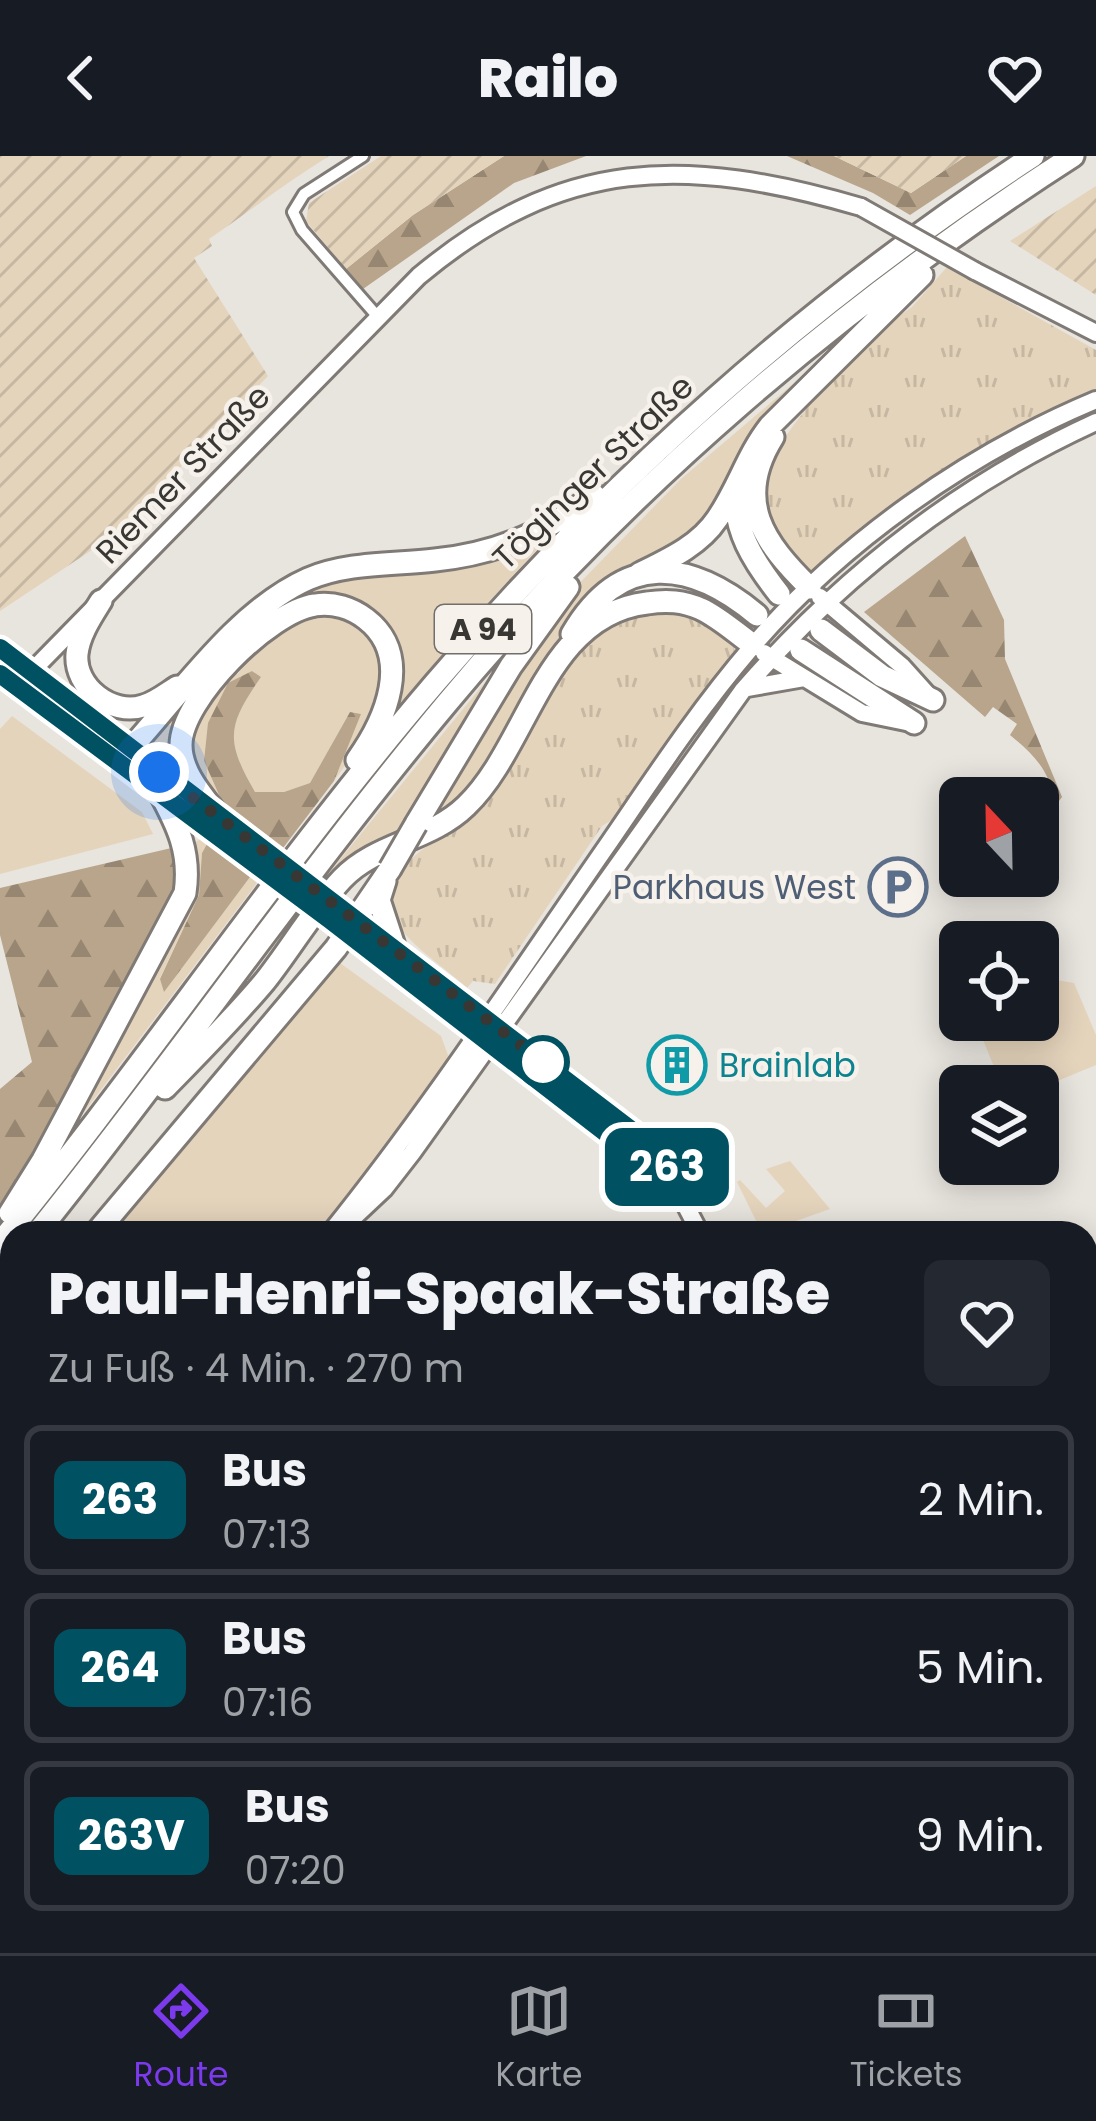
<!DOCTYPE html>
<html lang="de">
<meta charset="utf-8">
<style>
:root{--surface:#171b24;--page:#242831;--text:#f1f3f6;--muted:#9ea1a6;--line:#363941;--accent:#7c3aed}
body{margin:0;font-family:Poppins,sans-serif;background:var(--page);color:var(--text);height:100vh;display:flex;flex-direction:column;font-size:45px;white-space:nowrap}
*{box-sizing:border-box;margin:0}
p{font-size:39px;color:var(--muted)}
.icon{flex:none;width:66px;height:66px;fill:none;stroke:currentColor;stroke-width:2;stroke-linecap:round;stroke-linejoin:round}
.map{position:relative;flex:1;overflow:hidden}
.panel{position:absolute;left:0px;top:1065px;width:1098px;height:732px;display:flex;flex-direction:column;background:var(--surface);border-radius:36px 36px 0 0;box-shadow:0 6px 30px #0003}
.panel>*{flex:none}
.badge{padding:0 24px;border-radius:18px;font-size:42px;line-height:78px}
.needle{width:78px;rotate:338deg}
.tools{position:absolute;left:939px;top:621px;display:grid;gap:24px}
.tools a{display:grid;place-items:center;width:120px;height:120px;border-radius:18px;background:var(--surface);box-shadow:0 6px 30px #0003;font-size:60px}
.you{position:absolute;width:60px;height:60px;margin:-30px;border:9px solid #fff;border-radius:50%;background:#1a73e8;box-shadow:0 0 0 18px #1a73e833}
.map>.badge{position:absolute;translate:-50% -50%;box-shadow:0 0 0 6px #fff}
.round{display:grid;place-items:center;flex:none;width:126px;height:126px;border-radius:18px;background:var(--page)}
.overview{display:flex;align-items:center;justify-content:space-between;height:204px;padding:0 48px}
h1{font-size:57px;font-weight:800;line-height:90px}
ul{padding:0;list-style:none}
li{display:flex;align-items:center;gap:36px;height:150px;margin:0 24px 18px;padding:0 24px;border:6px solid var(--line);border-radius:18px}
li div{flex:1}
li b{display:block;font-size:45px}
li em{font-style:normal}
li .badge{min-width:132px;font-weight:700;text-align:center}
header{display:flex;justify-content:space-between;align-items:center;height:156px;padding:0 48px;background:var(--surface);font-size:54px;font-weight:800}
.dock{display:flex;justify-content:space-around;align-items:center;height:168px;border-top:3px solid var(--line);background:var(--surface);font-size:33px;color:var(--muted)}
.dock a{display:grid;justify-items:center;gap:6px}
.dock .on{color:var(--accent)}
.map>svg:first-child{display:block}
.grass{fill:#e5d4bc}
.forest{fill:url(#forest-firs)}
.park{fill:url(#park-tufts)}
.garden{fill:url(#garden-furrows)}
.water{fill:url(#water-ripples)}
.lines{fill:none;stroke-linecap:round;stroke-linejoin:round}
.street-casing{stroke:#7f7a75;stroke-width:16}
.secondary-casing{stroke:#7f7a75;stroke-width:22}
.highway-casing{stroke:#7f7a75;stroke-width:27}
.street{stroke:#fff;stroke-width:10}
.secondary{stroke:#fff;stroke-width:16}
.highway{stroke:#fff;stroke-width:21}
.secondary-bridge-casing{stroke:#7f7a75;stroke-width:22;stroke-linecap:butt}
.highway-bridge-casing{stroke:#7f7a75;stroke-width:27;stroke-linecap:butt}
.secondary-bridge{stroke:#fff;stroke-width:16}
.highway-bridge{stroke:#fff;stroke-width:21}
.line-casing{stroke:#fff;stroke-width:27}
.line{stroke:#005262;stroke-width:18}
.walk{stroke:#383734;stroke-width:12;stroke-dasharray:0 21.6}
.stop-dot{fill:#fff;stroke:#005262;stroke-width:6}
.labels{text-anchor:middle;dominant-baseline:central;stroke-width:9;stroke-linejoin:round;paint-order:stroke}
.shield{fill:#f6f1eb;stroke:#716f6b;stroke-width:3}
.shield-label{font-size:30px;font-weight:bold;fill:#383734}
.street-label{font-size:33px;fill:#383734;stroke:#f6f1eb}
.service-label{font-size:33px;fill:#4e5e75;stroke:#f6f1eb;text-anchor:end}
.culture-label{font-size:33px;fill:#0d838f;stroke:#f6f1eb;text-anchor:start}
</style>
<header><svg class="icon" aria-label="back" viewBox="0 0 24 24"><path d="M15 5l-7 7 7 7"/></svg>Railo<svg class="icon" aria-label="heart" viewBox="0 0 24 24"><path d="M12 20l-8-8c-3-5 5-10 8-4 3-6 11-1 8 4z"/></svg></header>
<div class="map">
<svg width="1096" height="1797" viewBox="0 0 1096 1797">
<defs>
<pattern id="forest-firs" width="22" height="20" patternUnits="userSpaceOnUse" patternTransform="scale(3)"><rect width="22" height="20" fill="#b8a58b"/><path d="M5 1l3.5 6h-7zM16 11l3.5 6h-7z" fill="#978772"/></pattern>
<pattern id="park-tufts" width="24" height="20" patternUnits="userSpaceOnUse" patternTransform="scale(3)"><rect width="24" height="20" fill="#e5d4bc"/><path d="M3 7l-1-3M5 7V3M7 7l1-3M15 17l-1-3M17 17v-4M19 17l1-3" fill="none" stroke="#c5b7a2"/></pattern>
<pattern id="garden-furrows" width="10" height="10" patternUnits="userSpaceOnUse" patternTransform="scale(3)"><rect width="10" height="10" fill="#e5d4bc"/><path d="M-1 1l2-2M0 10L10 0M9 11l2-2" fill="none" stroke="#c5b7a2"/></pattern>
<pattern id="water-ripples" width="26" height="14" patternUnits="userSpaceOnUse" patternTransform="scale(3)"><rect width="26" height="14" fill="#a2b9d1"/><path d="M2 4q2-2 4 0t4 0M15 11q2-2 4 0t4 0" fill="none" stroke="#8597aa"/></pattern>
</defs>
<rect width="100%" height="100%" fill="#e8e4de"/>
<!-- grass -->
<path class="grass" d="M854,176L748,285L705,367L573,463L471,637L426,668L565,442L681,323Z
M554,375L459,478L392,559L400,536L359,447L327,438L291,447L193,540L189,632L144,595L147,584C201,526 251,460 323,425Z
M307,455C336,456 354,457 371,482C376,489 384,498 385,506C392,542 354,597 334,625L360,558L350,556L310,627L284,636H255C225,585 226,570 261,521L252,515L204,605L224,650C191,612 172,585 210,542C219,531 225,522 239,517L245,502Z
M518,486L412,666L392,686L330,727L324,723Z
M12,560L142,656L153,678L0,718V573Z
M201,683L207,688L202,697L199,739L160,822L164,835L250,721L257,727L63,984L178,767L191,688Z
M340,807L441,880L449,902L327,1065L315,1077H113L170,1003Z
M1038,821L1074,827L1096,879V909L1038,933V930H1002L983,884L998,864H1038Z
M790,1005L830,1053L762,1077L737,1026L740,1024L766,1052L785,1035L766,1013Z"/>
<!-- forest -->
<path class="forest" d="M504,0H586L514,27L363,133L346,113L413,59Z
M787,0H834L911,37L966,0H999L910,59L873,37Z
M965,380L1004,464L1005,503L1062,641L1056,649C1049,615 1037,601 1010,579L1017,568L993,551L985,561L864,456Z
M252,515L261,521C227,570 225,584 255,636H284L310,627L350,556L361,558L334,625L283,692L224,650L204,605L208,567L228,527Z
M207,688L250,721L164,836L160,823L199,739L202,697Z
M180,690L173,739L56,957L0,1051V933L32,906L0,779V732Z"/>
<!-- park -->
<path class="park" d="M947,111L1096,194V238L1074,246L816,417C795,411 786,398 776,380C772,372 765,363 764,354C752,288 850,210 892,165L912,151Z
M676,453L732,483L736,500L615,662L602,670L495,828L473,825L467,832C441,807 385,776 388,737C391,706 463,669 485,643C529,591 564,478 630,456C643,451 662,454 676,453Z
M154,1785H286L291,1797H159Z"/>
<!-- garden -->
<path class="garden" d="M0,0H329C287,26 250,55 209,83L212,90L194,102L268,220L143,350L131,368L0,455Z
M381,0H504L413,59L346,113L306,65L309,47Z
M834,0H966L911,37Z
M1096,30V139L1010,85Z"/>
<!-- water -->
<path class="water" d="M1096,1354V1688L1086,1668V1358Z"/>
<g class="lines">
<defs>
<path id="street" d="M363,0L304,38L293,56L302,74L378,161
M298,1785L303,1797
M571,1797L600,1785
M1018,1797L1047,1785"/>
<path id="secondary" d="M975,115L1096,177
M820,441L902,510L929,540
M0,492L242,677
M764,497L862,557L906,566
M31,516L419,120C563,0 685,0 861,51
M0,518L232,690
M747,532L804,522
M338,750L656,993L700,1077
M340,772L642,1005L670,1019
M350,1065L384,1033L412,997L743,534C843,419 958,329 1096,266
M330,1077C429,954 516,821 606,691C652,624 697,555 751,492C842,386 967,298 1096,244
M0,1331L12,1322
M1086,1769L1096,1765
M0,1785L12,1780
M1057,1785L1061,1796L1096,1781"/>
<path id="highway" d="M773,281C733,345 764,387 810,432
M736,331C732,373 754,406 779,438
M639,418C667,404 699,390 717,363C738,333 747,299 770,270L922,119
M101,445C91,461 79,479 77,498C74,531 112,560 143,550C155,547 166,538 177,531
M821,474L882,520L933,544
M572,478C621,394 691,404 757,459
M801,494L914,567
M130,593C181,537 238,454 308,423C348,406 393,409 435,404C495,398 547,377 594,339
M219,661C203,640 181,617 181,589C181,543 270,455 315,449C333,446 352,452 366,463C414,500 385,565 357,604
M416,668L511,510L568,431
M385,725L379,744L395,793
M165,932C199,897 234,862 265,825C291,792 313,754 342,723C376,687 430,685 466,650C529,590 544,459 647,447C667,444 683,445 701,453C720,462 736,477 753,489
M10,1057L43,1004L185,737C191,697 178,670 159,635
M37,1077C177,903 304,718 447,547C624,334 841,149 1073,0
M96,1077L336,792L390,713
M0,1087C149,904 281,707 435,527C607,326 810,145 1033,0
M0,1123L12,1108
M0,1192L12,1178"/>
</defs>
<!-- street casing -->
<use href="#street" class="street-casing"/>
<!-- secondary casing -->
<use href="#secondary" class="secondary-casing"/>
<!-- highway casing -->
<use href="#highway" class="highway-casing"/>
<!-- street -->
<use href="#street" class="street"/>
<!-- secondary -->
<use href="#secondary" class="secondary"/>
<!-- highway -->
<use href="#highway" class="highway"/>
<defs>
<path id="secondary-bridge" d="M861,51L975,115
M242,677L338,750
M232,690L329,763"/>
<path id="highway-bridge" d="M390,713L416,668"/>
</defs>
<!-- secondary-bridge casing -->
<use href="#secondary-bridge" class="secondary-bridge-casing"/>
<!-- highway-bridge casing -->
<use href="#highway-bridge" class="highway-bridge-casing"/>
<!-- secondary-bridge -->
<use href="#secondary-bridge" class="secondary-bridge"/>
<!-- highway-bridge -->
<use href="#highway-bridge" class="highway-bridge"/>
</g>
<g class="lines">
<defs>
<path id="line" d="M0,492L656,993L670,1019L642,1005L330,764L0,518"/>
</defs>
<!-- line casing -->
<use href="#line" class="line-casing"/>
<!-- line -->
<use href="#line" class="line"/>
<!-- walk -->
<path class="walk" d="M159,616L543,906"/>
</g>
<!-- icons -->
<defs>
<symbol id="parking-ring" viewBox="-11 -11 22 22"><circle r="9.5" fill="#f6f1eb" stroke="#5c6f8a" stroke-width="1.5"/><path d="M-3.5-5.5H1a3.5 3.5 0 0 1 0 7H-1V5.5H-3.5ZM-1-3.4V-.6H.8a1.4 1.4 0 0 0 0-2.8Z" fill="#5c6f8a"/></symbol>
<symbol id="building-ring" viewBox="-11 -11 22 22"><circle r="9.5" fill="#f6f1eb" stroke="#0f9aa8" stroke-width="1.5"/><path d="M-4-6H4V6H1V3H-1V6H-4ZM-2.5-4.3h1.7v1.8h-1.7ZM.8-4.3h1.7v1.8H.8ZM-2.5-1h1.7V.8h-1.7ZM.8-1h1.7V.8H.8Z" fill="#0f9aa8"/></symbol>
</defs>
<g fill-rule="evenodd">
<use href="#parking-ring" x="865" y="698" width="66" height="66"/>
<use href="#building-ring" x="644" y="876" width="66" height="66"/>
</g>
<!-- markers -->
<circle class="stop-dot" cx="543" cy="906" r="24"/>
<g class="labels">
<!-- shield labels -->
<rect class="shield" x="435" y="449" width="96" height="48" rx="9"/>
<g class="shield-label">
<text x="483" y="473">A 94</text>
</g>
<!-- street labels -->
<g class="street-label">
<text transform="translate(593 316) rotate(-44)">Töginger Straße</text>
<text transform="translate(183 318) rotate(-46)">Riemer Straße</text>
</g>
<!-- service labels -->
<g class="service-label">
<text x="856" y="731">Parkhaus West</text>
</g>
<!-- culture labels -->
<g class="culture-label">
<text x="719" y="909">Brainlab</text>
</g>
</g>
</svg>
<div class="tools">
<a><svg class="needle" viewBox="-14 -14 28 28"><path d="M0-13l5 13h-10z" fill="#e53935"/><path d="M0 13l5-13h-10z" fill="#9ea1a6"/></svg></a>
<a><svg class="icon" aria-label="locate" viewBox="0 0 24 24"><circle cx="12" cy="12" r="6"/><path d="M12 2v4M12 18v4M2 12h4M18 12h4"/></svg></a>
<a><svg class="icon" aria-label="layers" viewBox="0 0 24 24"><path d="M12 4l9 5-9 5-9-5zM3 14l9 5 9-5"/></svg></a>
</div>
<div class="you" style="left:159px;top:616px"></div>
<b class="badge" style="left:667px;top:1011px;background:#005262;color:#fff">263</b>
<section class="panel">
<div class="overview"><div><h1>Paul-Henri-Spaak-Straße</h1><p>Zu Fuß · 4 Min. · 270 m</p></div><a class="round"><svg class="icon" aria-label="heart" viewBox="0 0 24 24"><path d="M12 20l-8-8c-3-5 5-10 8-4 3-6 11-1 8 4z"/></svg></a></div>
<ul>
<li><span class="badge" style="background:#005262;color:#fff">263</span><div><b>Bus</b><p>07:13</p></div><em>2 Min.</em></li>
<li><span class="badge" style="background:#005262;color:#fff">264</span><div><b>Bus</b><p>07:16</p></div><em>5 Min.</em></li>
<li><span class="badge" style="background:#005262;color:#fff">263V</span><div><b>Bus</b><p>07:20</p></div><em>9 Min.</em></li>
</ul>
</section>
</div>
<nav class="dock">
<a class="on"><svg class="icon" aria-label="directions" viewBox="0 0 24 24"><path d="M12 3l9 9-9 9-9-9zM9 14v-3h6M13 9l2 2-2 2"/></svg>Route</a>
<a><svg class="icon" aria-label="map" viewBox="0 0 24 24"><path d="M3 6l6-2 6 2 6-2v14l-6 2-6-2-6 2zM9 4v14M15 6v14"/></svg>Karte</a>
<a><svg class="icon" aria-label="tickets" viewBox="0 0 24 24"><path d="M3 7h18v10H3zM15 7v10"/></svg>Tickets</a>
</nav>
